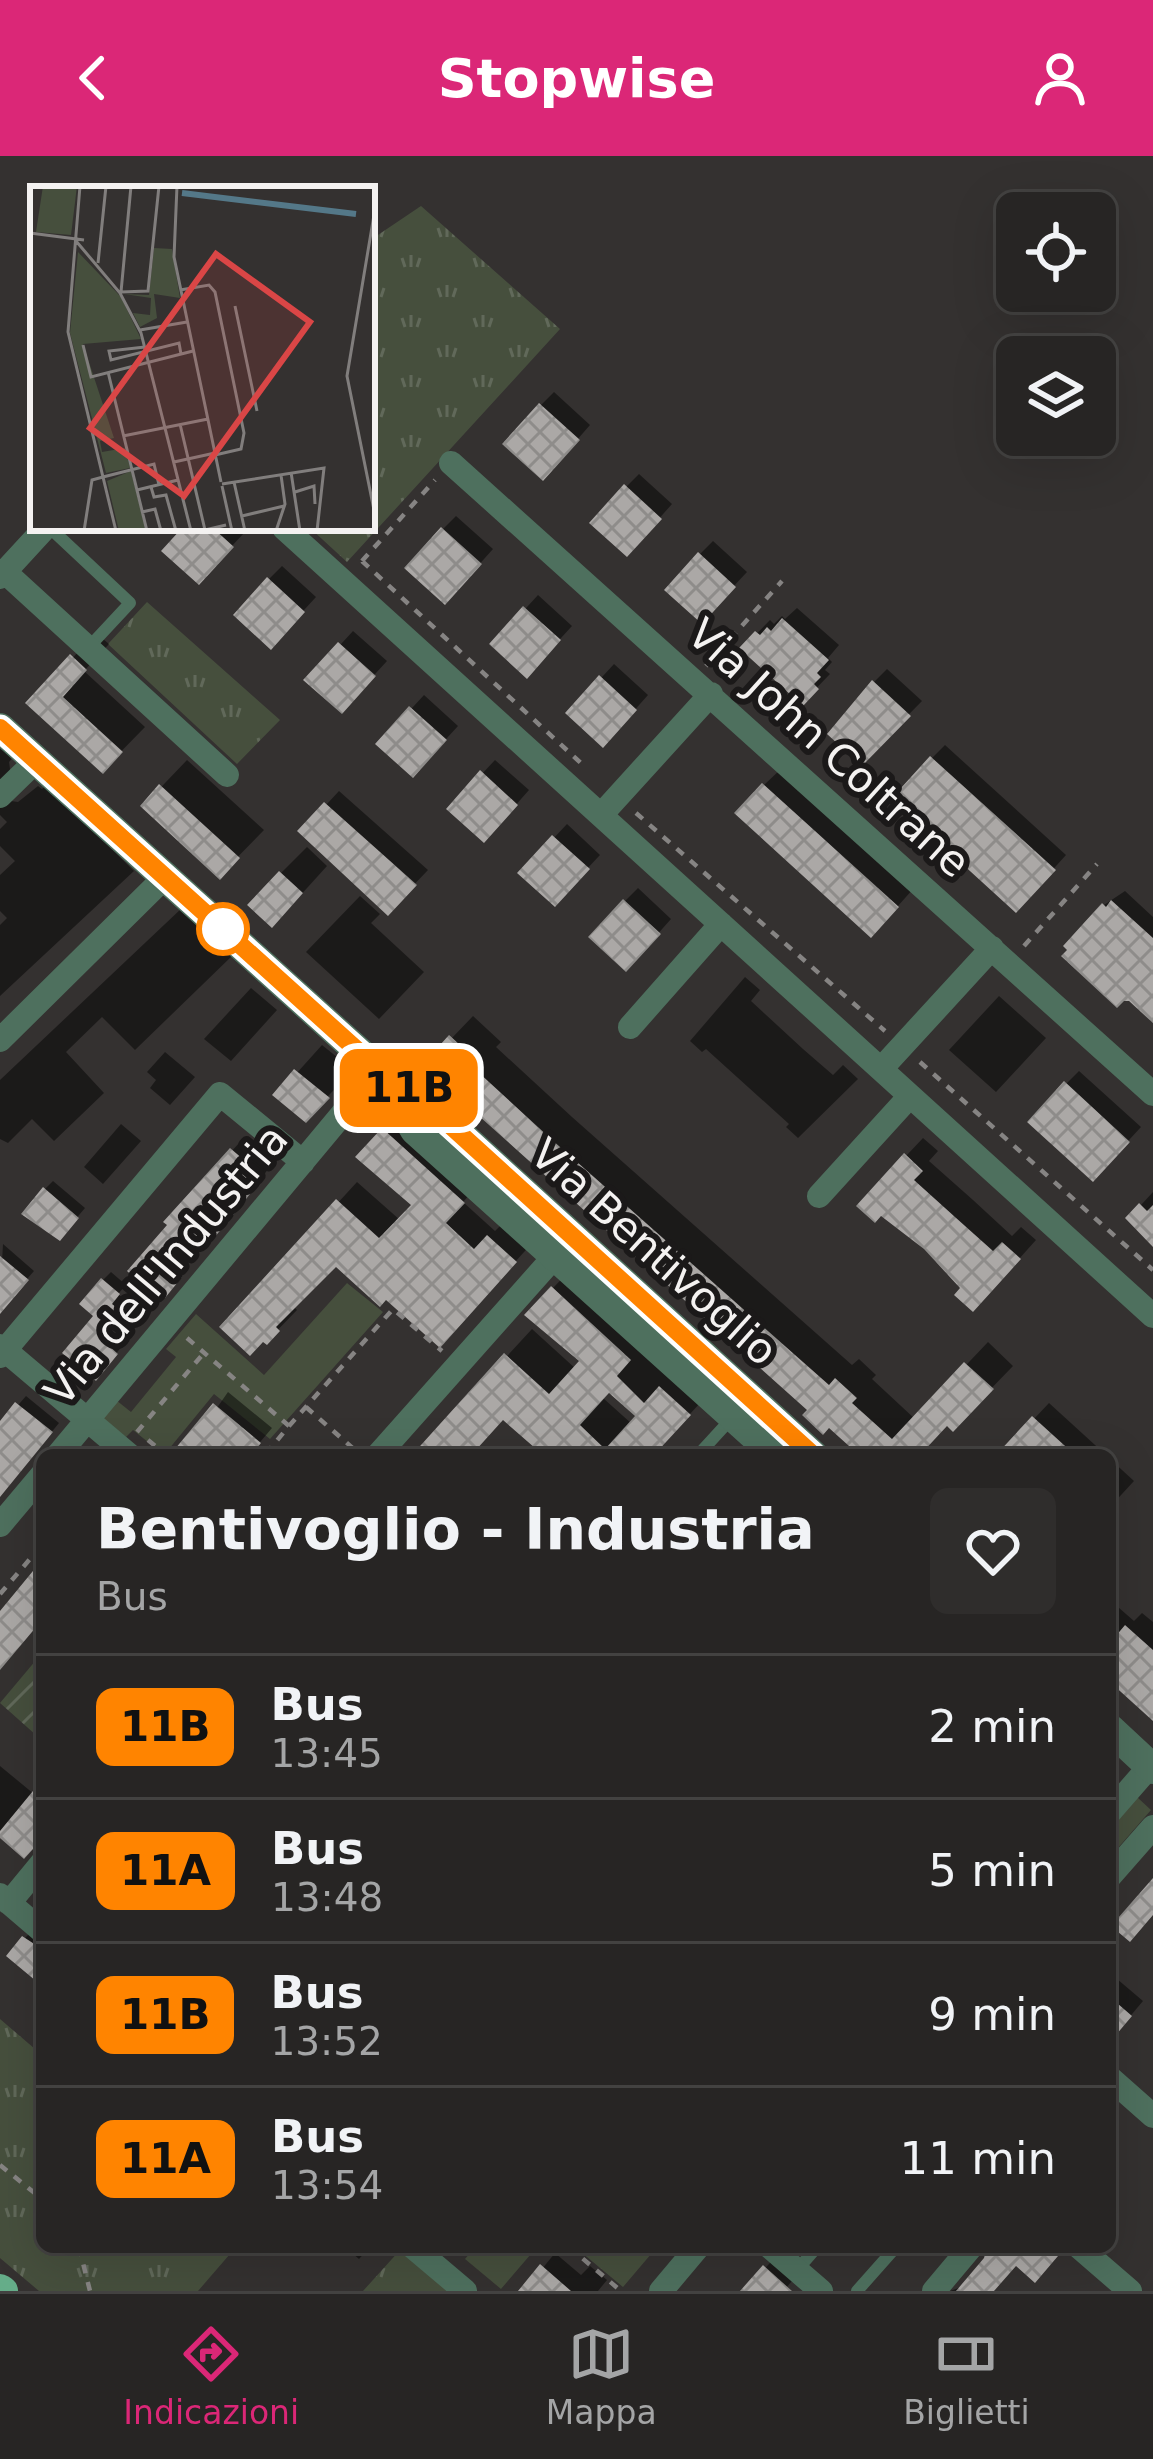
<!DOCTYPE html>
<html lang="it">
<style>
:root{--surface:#272524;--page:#2f2d2c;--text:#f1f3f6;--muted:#a4a5a6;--line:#434241;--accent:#db2777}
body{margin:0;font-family:"DejaVu Sans",sans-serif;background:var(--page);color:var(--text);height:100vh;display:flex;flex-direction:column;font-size:45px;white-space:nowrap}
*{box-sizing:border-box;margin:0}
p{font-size:39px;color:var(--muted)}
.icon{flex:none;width:66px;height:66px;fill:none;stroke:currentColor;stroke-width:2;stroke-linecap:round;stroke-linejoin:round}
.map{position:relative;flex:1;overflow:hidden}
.sheet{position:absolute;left:36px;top:1293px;width:1080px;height:804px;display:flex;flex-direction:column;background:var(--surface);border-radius:18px;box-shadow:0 12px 48px #0002,0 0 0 3px var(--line)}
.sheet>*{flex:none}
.badge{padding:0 24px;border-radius:18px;font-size:42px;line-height:78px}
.fabs{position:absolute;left:996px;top:36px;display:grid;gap:24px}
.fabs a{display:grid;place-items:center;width:120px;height:120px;border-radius:18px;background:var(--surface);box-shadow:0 12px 48px #0002,0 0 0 3px var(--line);font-size:60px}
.map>.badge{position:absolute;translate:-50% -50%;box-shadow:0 0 0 6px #fff}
.round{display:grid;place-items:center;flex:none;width:126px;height:126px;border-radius:18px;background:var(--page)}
.headline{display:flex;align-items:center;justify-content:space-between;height:204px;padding:0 60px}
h1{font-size:57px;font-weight:800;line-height:90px}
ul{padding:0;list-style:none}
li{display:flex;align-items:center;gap:36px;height:144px;padding:0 60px;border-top:3px solid var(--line)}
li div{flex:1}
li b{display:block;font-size:45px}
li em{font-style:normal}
li .badge{min-width:132px;font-weight:700;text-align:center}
header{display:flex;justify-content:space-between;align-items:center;height:156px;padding:0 60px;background:var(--accent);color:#fff;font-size:54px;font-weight:800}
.dock{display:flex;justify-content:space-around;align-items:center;height:168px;border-top:3px solid var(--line);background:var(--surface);font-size:33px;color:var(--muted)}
.dock a{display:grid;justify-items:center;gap:6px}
.dock .on{color:var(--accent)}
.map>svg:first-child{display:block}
.grass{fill:#464f3d}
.park{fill:url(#park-tufts)}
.garden{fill:url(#garden-furrows)}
.shadow{fill:#0007;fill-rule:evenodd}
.building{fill:url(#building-cross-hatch);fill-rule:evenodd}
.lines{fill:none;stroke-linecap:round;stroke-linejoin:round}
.path{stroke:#868483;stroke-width:4.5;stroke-dasharray:9 9;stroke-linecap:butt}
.service{stroke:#4e705e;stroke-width:12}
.minor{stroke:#4e705e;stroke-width:24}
.tertiary{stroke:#4e705e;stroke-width:30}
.primary{stroke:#65ad89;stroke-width:30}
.line-casing{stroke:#fff;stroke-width:27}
.line{stroke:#ff8400;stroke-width:18}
.stop-dot{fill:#fff;stroke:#ff8400;stroke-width:6}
.labels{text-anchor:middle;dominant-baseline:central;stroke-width:12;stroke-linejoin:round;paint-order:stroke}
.street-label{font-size:42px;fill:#f4f2f1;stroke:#1b1919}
.inset-river{fill:none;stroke:#547888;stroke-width:6}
.inset-road{fill:none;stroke:#817e7d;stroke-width:3}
.view{fill:#da4646;fill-opacity:0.15;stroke:#da4646;stroke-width:6}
.inset-edge{fill:none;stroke:#f4f2f1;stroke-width:6}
</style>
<header><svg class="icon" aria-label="back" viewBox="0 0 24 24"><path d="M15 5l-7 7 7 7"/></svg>Stopwise<svg class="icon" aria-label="person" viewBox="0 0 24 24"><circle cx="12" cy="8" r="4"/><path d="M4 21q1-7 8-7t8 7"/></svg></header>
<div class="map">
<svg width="1153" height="2135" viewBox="0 0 1153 2135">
<defs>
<pattern id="park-tufts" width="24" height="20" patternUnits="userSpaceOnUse" patternTransform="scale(3)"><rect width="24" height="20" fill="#464f3d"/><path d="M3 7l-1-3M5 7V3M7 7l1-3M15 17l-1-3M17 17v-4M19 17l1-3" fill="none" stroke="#61695a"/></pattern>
<pattern id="garden-furrows" width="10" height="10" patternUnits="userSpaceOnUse" patternTransform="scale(3)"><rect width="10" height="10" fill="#464f3d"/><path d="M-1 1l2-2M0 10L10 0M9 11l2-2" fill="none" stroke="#61695a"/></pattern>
<pattern id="building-cross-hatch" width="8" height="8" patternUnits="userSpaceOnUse" patternTransform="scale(3)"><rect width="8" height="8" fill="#aba8a6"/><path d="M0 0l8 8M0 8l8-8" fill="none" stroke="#8e8c8a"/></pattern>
</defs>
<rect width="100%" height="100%" fill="#343130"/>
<!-- grass -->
<path class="grass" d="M347,1127L383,1156L270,1283L214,1238L164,1299L133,1274L126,1281L102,1262L116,1244L131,1256L176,1201L166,1193L196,1158L264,1219Z
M1137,1641L1151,1654L1110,1701V1672Z
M475,2091H537L501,2133L465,2103Z"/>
<!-- park -->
<path class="park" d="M421,50L560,173L347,406L310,372H372V83Z
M147,446L280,564L237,608L108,488Z
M0,1863L42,1899V2091H236L198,2135H39L0,2102Z
M575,2091H657L623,2131Z
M401,2093L452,2135H363Z"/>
<!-- garden -->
<path class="garden" d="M42,1497V1572L36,1579L0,1547Z"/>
<!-- shadow -->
<path class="shadow" d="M554,236L590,269L556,308L541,249Z
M639,318L672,348L640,384L626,331Z
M456,360L493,393L458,432L443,373Z
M186,372H240L245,376L199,425Z
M713,385L747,416L702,464L700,398Z
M282,410L316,441L271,490L269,423Z
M538,439L572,470L539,506L493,488Z
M797,452L839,489L828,502L832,506L825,514L830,518L803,546L743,492L770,464L774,468L782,460L785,463Z
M353,475L387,505L354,541L308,524Z
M96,477L109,488L84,515L145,571L103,614L30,547Z
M614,508L648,539L616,575L569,557Z
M887,513L922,545L862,606L874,526Z
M424,539L458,570L425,606L379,588Z
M0,562L27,586L9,606L11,620L0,631Z
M945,589L1066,699L1029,740L932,602Z
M187,604L264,674L220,719L144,649Z
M495,604L529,634L497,670L450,652Z
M782,612L914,732L889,760L764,629Z
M46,629L134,715L0,840V769L7,762L0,755V719L15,705L0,690V673L7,666L0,659V648L4,644L18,646L38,630L42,633Z
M339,635L428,714L388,756L302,675Z
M567,668L600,699L555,747L521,717Z
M307,691L327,710L298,742L281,717Z
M638,732L671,763L639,799L625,745Z
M1125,735L1153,761V865L1124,841L1104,749Z
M360,740L380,758L371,767L424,816L379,863L306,796Z
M183,751L232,800L135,894L102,861L66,896L104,937L54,985L32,963L8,987L0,983V924Z
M745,821L760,834L751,845L803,893L833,919L843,909L858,923L798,982L786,971L789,968L706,893L702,896L690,885Z
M251,832L277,854L231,905L204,883Z
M999,840L1046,882L996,936L949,894Z
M473,860L501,886L496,891L572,961L852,1209L859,1203L876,1219L872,1223L915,1263L988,1186L1013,1210L953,1272L947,1267L917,1299H863L427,908Z
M322,889L353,914L306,963L277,939Z
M165,896L195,921L170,949L150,932L156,924L147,916Z
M1079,915L1141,971L1106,1009L1066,928Z
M403,955L481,1026L463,1046L495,1075L508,1062L534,1085L459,1168L387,1140L336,1107L293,1150L297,1154L267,1185L224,1171L357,1026L400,1064L415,1049L359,1001Z
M121,968L141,985L103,1028L84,1011Z
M923,982L938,995L929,1005L973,1044L1012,1080L1021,1071L1036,1084L990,1135L964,1132L926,1091L906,1000Z
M240,986L270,1011L213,1081L187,1074L168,1095L188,1112L170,1133L131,1115L171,1069L167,1066Z
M53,1025L85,1052L68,1072L45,1033Z
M1153,1036V1086L1129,1062Z
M3,1088L34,1115L14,1138L0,1141Z
M578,1106L714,1232L652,1299H547L503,1260L466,1296L469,1299H416L532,1173L576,1213L584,1205L553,1132ZM610,1234L639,1260L632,1268L603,1242Z
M111,1116L126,1129L118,1138L126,1145L105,1172L124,1188L96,1221L98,1159L103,1124Z
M228,1236L272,1272L249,1299H184Z
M26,1240L59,1267L0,1339V1270Z
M1049,1247L1106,1299H1000Z
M1110,1303L1134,1325L1110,1351Z
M1110,1444L1134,1465L1142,1457L1153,1466V1561L1110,1522Z
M0,1610L34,1638L42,1629V1680L0,1679Z
M33,1774L42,1781V1826L25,1782Z
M1110,1817L1143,1845L1127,1864L1110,1874Z
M345,2091H370L359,2103Z
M989,2091H1065L1052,2105L1017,2107L993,2135H950L964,2130L986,2103Z
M782,2094L803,2112L786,2132L790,2135H744Z
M555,2097L581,2119L590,2110L607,2124L598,2135H524Z"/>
<!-- building -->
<path class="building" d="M539,247L580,284L543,325L502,288Z
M624,328L662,363L627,401L589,367Z
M441,371L482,408L445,449L404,412Z
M182,372H213L234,391L199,429L161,395Z
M698,396L736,431L702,468L664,434Z
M267,421L305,456L271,494L233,459Z
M523,450L561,484L527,523L489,488Z
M782,462L829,504L817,517L821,521L814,528L819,533L803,550L739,492L755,475L760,479L767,471L771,475Z
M338,486L376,520L342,558L303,524Z
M70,498L87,514L63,541L123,596L103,618L25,547Z
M599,519L637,554L603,592L565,557Z
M872,524L911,560L862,610L827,578Z
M409,550L447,584L413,622L375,588Z
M930,600L1056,714L1016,757L891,643Z
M480,614L518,649L484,687L446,653Z
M762,627L899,751L871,782L734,657Z
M159,628L240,702L220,724L140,650Z
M324,646L417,729L388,760L297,675Z
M552,679L590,713L555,751L517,717Z
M279,715L303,737L272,772L247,749Z
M623,743L661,778L626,816L588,781Z
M1111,744L1153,782V867L1129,845H1124L1117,852L1061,800L1067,794L1063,790L1102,747L1106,751Z
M449,879L482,909L477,915L551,983L829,1229L835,1222L857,1242L852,1247L892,1283L964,1206L994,1233L953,1276L947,1270L920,1299H859L829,1272L823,1279L802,1259L807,1254L422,909Z
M294,913L330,942L306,967L272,939Z
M1064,925L1130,986L1093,1026L1027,966Z
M382,972L465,1047L446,1067L474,1093L487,1079L517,1106L440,1192L386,1144L380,1151L336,1111L276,1171L280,1175L267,1189L263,1186L250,1200L219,1171L336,1043L379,1082L411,1049L355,1001Z
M230,992L264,1021L205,1093L186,1077L162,1105L182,1121L165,1142H158L127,1115L167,1069L163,1066Z
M904,997L923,1015L914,1024L955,1061L993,1095L1002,1086L1021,1103L973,1156L954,1139L960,1132L924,1093L881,1060L875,1067L856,1050Z
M43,1031L79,1062L60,1085L21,1058Z
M1139,1047L1147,1055L1153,1049V1091L1125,1062Z
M0,1100L29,1124L0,1158Z
M101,1122L120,1138L112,1148L121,1155L99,1181L118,1198L96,1225L62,1197L93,1160L79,1148Z
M551,1130L631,1204L617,1220L644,1247L659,1230L691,1259L654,1299H543L503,1264L475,1295L471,1292L465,1299H412L504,1197L549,1238L579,1205L524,1159ZM609,1237L635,1260L605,1293L580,1269Z
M15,1246L53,1276L0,1341V1265Z
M213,1247L261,1287L251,1299H170Z
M1032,1260L1075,1299H996Z
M42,1404V1464L0,1514V1455Z
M1125,1469L1153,1494V1565L1110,1526V1487Z
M42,1624V1683L24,1703L0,1682V1675Z
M1153,1722V1759L1130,1786L1111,1770Z
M22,1780L42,1793V1830L6,1800Z
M1110,1841L1132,1860L1110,1886Z
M987,2091H1048L1058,2100L1035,2127L1016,2110L994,2135H956L984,2102Z
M540,2108L571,2135H518Z
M763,2109L792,2135H740Z"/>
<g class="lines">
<!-- path -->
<path class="path" d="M362,405L583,609
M362,405L435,324
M706,510L782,425
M636,657L885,875
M1024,790L1097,708
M920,906L1153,1114
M187,1182L289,1270L265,1299
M306,1251L356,1295
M289,1270L393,1153L442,1195
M137,1276L203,1198
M148,1284L166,1299
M0,1438L42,1389
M0,2009L42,2043
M79,2091L90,2135
M569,2091L621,2135"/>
<!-- service -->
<path class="service" d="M50,372L130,447L89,491
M698,1299L731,1263
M797,2114L817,2091
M857,2135L896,2091"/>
<!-- minor -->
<path class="minor" d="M451,307L1153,938
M284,372L1153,1160
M5,416L227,619
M0,421L45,372
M0,640L36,605
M601,659L711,538
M630,871L721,768
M0,884L165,721
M881,913L992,792
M819,1040L910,940
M0,1190L129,1299
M0,1200L220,938L303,1006
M58,1299L379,914
M378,1299L554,1101
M0,1369L42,1319
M1110,1656L1150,1610
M1110,1720L1153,1671
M0,1739L42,1775
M9,1747L42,1707
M1110,1922L1153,1960
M413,2091L465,2135
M770,2091L821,2135
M1079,2091L1130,2135
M661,2135L698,2091
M934,2135L971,2091"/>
<!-- tertiary -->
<path class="tertiary" d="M0,572L379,914L405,928L813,1299
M382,919L415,974L776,1299
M1110,1573L1153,1613"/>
<!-- primary -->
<path class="primary" d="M0,2133L3,2135"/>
</g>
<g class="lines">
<defs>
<path id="line" d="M0,572L379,914L405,928L813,1299"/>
</defs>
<!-- line casing -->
<use href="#line" class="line-casing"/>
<!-- line -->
<use href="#line" class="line"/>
</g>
<!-- markers -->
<circle class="stop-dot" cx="223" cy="773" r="24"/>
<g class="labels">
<!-- street labels -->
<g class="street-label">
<text transform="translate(829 592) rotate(42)">Via John Coltrane</text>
<text transform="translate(654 1096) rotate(42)">Via Bentivoglio</text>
<text transform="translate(166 1109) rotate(-50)">Via dell'Industria</text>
</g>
</g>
<!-- overview -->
<g transform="translate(30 30)">
<rect width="345" height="345" fill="#343130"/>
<path d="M13,0H47L41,49L6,46Z" fill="#464f3d"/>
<path d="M124,62L142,63L150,112L124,108L127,132L110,141L103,127L120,129L121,112L94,108L119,109ZM48,66L91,111L111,153L53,158L84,252L70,255L72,266L95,262L100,282L76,287L40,147ZM101,285L116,345H89L77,295Z" fill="#464f3d"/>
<path class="inset-river" d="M152,7L326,28"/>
<path class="inset-road" d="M50,0L38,146L86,345M147,0L144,71L191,296M345,23L317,190L345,329M0,47L54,54M46,55L90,107L111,147L161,345M68,77L76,0M150,104L179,99L185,106L214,247L211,263L185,269M91,106L118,105L129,0M91,106L101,0M205,120L227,225M110,144L157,136M53,159L61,191L163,165M115,161L79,165L81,174L149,157L151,168M78,186L117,345M150,238L175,344L196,339M93,250L178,233M144,276L185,267M261,286L270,345M73,291L124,278L129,299M204,296L215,345M192,298L294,282L287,345M192,300L202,345M121,301L124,311L136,309L146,345M107,304L148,294M265,306L284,300L285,318M112,326L125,323L131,345M212,330L254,320M54,345L62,294L73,291M246,345L255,318L251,289"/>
<path class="view" d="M186,68L280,136L154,310L60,242Z"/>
<rect width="345" height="345" class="inset-edge"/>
</g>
</svg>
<div class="fabs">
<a><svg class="icon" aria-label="locate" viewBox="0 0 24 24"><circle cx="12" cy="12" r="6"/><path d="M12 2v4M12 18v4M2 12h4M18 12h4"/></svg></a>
<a><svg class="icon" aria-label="layers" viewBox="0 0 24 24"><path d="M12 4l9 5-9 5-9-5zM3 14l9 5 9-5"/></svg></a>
</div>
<b class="badge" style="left:409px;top:932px;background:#ff8400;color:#111">11B</b>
<section class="sheet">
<div class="headline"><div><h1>Bentivoglio - Industria</h1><p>Bus</p></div><a class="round"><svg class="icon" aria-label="heart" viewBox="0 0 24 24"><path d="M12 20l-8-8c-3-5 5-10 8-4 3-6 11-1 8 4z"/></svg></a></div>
<ul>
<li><span class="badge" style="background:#ff8400;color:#111">11B</span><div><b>Bus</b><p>13:45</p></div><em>2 min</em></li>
<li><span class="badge" style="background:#ff8400;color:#111">11A</span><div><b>Bus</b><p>13:48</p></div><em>5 min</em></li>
<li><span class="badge" style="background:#ff8400;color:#111">11B</span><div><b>Bus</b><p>13:52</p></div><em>9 min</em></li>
<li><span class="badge" style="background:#ff8400;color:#111">11A</span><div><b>Bus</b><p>13:54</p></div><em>11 min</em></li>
</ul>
</section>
</div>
<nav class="dock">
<a class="on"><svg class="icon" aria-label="directions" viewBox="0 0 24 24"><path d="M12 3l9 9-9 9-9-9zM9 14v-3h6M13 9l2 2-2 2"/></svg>Indicazioni</a>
<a><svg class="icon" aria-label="map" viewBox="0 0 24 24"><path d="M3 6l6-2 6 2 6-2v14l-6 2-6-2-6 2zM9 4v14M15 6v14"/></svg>Mappa</a>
<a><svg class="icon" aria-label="tickets" viewBox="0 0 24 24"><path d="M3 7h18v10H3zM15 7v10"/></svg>Biglietti</a>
</nav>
